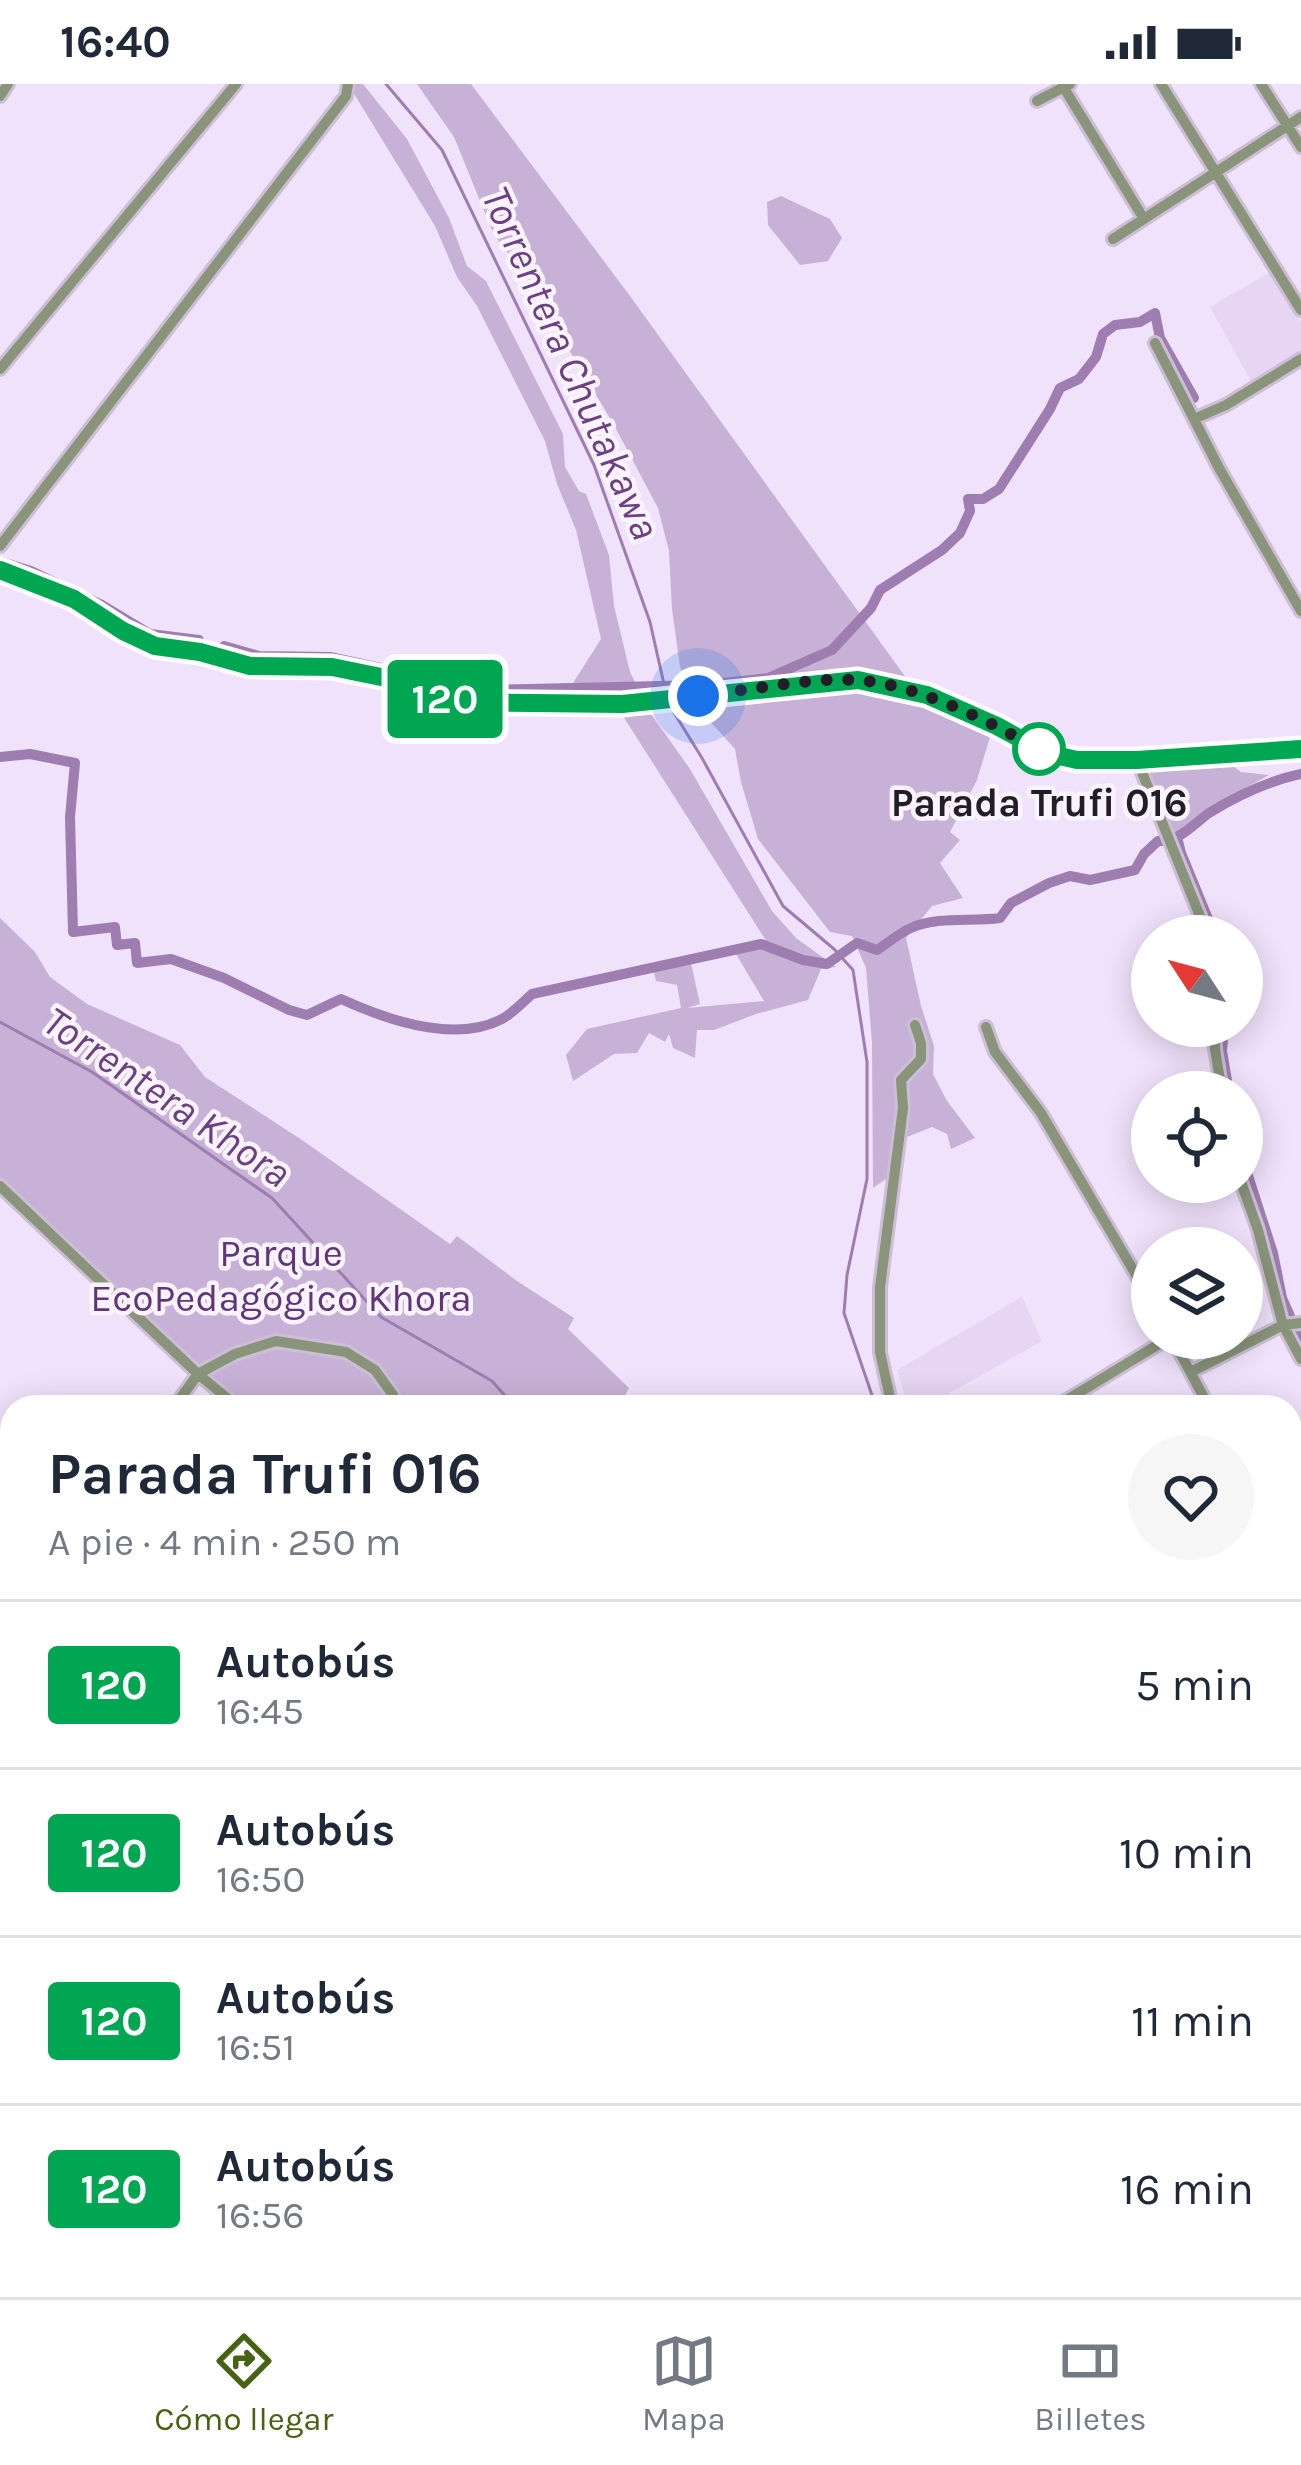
<!DOCTYPE html>
<html lang="es">
<meta charset="utf-8">
<style>
:root{--surface:#fff;--page:#f6f6f7;--text:#1f2937;--muted:#747a83;--line:#e0e1e3;--accent:#466212}
body{margin:0;font-family:Karla,sans-serif;background:var(--page);color:var(--text);height:100vh;display:flex;flex-direction:column;font-size:45px;white-space:nowrap}
*{box-sizing:border-box;margin:0}
p{font-size:39px;color:var(--muted)}
.icon{flex:none;width:66px;height:66px;fill:none;stroke:currentColor;stroke-width:2;stroke-linecap:round;stroke-linejoin:round}
.map{position:relative;flex:1;overflow:hidden}
.panel{position:absolute;left:0px;top:1311px;width:1302px;height:903px;display:flex;flex-direction:column;background:var(--surface);border-radius:36px 36px 0 0;box-shadow:0 6px 30px #0003}
.panel>*{flex:none}
.badge{padding:0 24px;border-radius:9px;font-size:42px;line-height:78px}
.needle{width:78px;rotate:306deg}
.buttons{position:absolute;left:1131px;top:831px;display:grid;gap:24px}
.buttons a{display:grid;place-items:center;width:132px;height:132px;border-radius:50%;background:var(--surface);box-shadow:0 6px 30px #0003;font-size:60px}
.you{position:absolute;width:60px;height:60px;margin:-30px;border:9px solid #fff;border-radius:50%;background:#1a73e8;box-shadow:0 0 0 18px #1a73e833}
.map>.badge{position:absolute;translate:-50% -50%;box-shadow:0 0 0 6px #fff}
.round{display:grid;place-items:center;flex:none;width:126px;height:126px;border-radius:63px;background:var(--page)}
.headline{display:flex;align-items:center;justify-content:space-between;height:204px;padding:0 48px}
h1{font-size:57px;font-weight:700;line-height:90px}
ul{padding:0;list-style:none}
li{display:flex;align-items:center;gap:36px;height:168px;padding:0 48px;border-top:3px solid var(--line)}
li div{flex:1}
li b{display:block;font-size:45px}
li em{font-style:normal}
li .badge{min-width:132px;font-weight:700;text-align:center}
.status{display:flex;justify-content:space-between;align-items:center;height:84px;padding:0 60px;background:var(--surface);direction:ltr}
.status svg{height:33px;fill:currentColor}
.tab-bar{display:flex;justify-content:space-around;align-items:center;height:168px;border-top:3px solid var(--line);background:var(--surface);font-size:33px;color:var(--muted)}
.tab-bar a{display:grid;justify-items:center;gap:6px}
.tab-bar .selected{color:var(--accent)}
.map>svg:first-child{display:block}
.built{fill:#e7d5f3}
.green{fill:#c8b1d6}
.lines{fill:none;stroke-linecap:round;stroke-linejoin:round}
.stream{stroke:#9e7db1;stroke-width:3}
.canal{stroke:#9e7db1;stroke-width:10}
.minor-casing{stroke:#ccbfd5;stroke-width:16}
.minor{stroke:#89947b;stroke-width:10}
.line-casing{stroke:#fff;stroke-width:27}
.line{stroke:#00a651;stroke-width:18}
.walk{stroke:#221d26;stroke-width:12;stroke-dasharray:0 21.6}
.stop-dot{fill:#fff;stroke:#00a651;stroke-width:6}
.labels{text-anchor:middle;dominant-baseline:central;stroke-width:9;stroke-linejoin:round;paint-order:stroke}
.stop-label{font-size:39px;font-weight:bold;fill:#221d26;stroke:#f9f3fd}
.park-label{font-size:39px;fill:#613678;stroke:#f9f3fd}
.water-label{font-size:42px;font-style:italic;fill:#6c4083;stroke:#f9f3fd}
</style>
<div class="status"><b>16:40</b><svg viewBox="0 0 49 12"><path d="M0 12V9h3v3zM5 12V6h3v6zM10 12V3h3v9zM15 12V0h3v12zM26 1h20v11H26zM47 4h2v5h-2z"/></svg></div>
<div class="map">
<svg width="1301" height="2213" viewBox="0 0 1301 2213">
<rect width="100%" height="100%" fill="#f1e2fb"/>
<!-- built -->
<path class="built" d="M1270,188L1301,239V267L1252,299L1210,223Z
M1022,1213L1042,1257L925,1323H908L897,1286Z"/>
<!-- green -->
<path class="green" d="M348,0H363L407,55L449,134L467,182L486,197L563,350L565,383L579,407L586,410L609,471L614,522L630,588L641,610H566L601,555L576,446L557,400L545,357L477,222L457,193L435,142Z
M417,0H471L630,212L907,595L866,587L829,586L769,599L691,607L680,583L672,525L669,467L658,424L614,341L522,187L494,151L454,53Z
M781,112L830,135L842,154L828,177L800,181L768,141L767,118Z
M815,605L864,609L924,622L990,653L977,696L950,748L960,756L940,779L963,814L932,822L906,854L921,922L934,962L933,990L947,1017L975,1054L951,1065L947,1050L932,1043L892,1059L889,1093L873,1104L872,959L866,884L852,852L830,848L758,755L741,698L735,665L695,621L724,623Z
M621,629L651,630L690,685L772,827L796,854L836,883L821,885L808,916L756,930L714,946H697L695,974L673,964L669,950L665,958L649,949L637,969L614,970L573,997L566,971L587,945L681,924L677,901L656,897L654,888L691,879L700,920L687,924L764,917L736,870L764,864L772,866Z
M1229,679L1241,688L1269,691L1201,729L1187,744L1174,749L1150,695V687L1156,684Z
M0,834L35,868L50,893L87,920L180,961L205,993L302,1056L450,1160L457,1152L517,1197L574,1234L568,1245L629,1304L622,1317L634,1323H248L208,1290L0,1098Z
M1290,1814L1301,1820V2213H1019L1018,2202H1290Z"/>
<g class="lines">
<!-- stream -->
<path class="stream" d="M386,0L442,66L594,381L650,538L666,609
M668,619L702,674L783,822L834,865L853,886L867,978V1095L847,1191L844,1229L876,1323
M0,938L92,988L272,1114L381,1233L492,1297L515,1323
M1290,1834L1301,1839
M1279,2202L1289,2213"/>
<!-- canal -->
<path class="canal" d="M2,478L31,487L102,521L150,550L199,556
M224,562L259,572L330,573L482,606L704,601L768,594L832,566L871,524L880,506L942,466L960,449L970,427L968,415H983L999,405L1050,325L1060,304L1079,295L1096,273L1103,250L1115,241L1140,238L1155,229L1160,254L1194,314
M0,673L30,670L75,679L70,733L73,848L115,843L117,861L135,859L137,879L171,875L224,894L289,926L307,931L341,915C387,936 454,960 502,935C513,929 523,918 532,910L761,860L803,876L827,880L857,859L877,866C888,859 899,849 911,844C938,832 971,838 1000,834L1011,819L1049,799L1070,792L1090,796L1135,786L1144,770L1158,757H1167
M1215,852L1181,769L1177,753C1190,746 1198,737 1209,729C1238,711 1268,697 1301,690
M1224,942L1222,967L1229,1008
M1242,1073L1273,1169L1282,1214L1290,1232
M1297,1248L1301,1255
M0,2132L12,2148
M52,2202L60,2213"/>
<defs>
<path id="minor" d="M1161,0L1301,226
M1261,0L1301,63
M1064,4L1144,135
M0,12L8,0
M1037,17L1070,0
M1113,155L1301,33
M1155,259L1219,384L1301,527
M0,285L236,0
M1194,335L1226,321L1301,275
M0,462L346,12L348,0
M0,486L74,515L123,546L155,562L200,569L250,582L331,583L386,594L451,618L622,620L858,596L927,612L997,642L1046,669L1077,676H1137L1301,665
M1137,676L1208,852
M1215,942V965L1222,1008
M986,943L995,968L1041,1029L1152,1218
M1241,1098L1258,1146L1283,1241L1301,1275
M0,1102L198,1290L238,1323
M1172,1254L1209,1323
M1191,1288L1283,1241L1301,1239
M174,1323L198,1290L235,1270L276,1257L346,1268L375,1286L393,1311L397,1323
M892,1323L880,1268V1203L903,1024L901,996L921,975V959L915,941
M1055,1323L1169,1254
M1290,1476L1301,1495
M0,1558L12,1542
M0,1612L12,1630
M1290,1809L1301,1816
M0,1895L12,1879
M0,2147L12,2164
M40,2202L48,2213
M410,2202L418,2213
M767,2202L779,2213
M116,2213L117,2202"/>
</defs>
<!-- minor casing -->
<use href="#minor" class="minor-casing"/>
<!-- minor -->
<use href="#minor" class="minor"/>
</g>
<g class="lines">
<defs>
<path id="line" d="M0,486L74,515L123,547L155,562L200,568L250,582L332,583L386,594L452,618L622,620L858,596L927,611L997,642L1046,669L1077,676H1137L1301,665"/>
</defs>
<!-- line casing -->
<use href="#line" class="line-casing"/>
<!-- line -->
<use href="#line" class="line"/>
<!-- walk -->
<path class="walk" d="M698,612C747,607 808,593 856,596C919,600 992,639 1046,669L1039,665"/>
</g>
<!-- markers -->
<circle class="stop-dot" cx="1039" cy="665" r="24"/>
<g class="labels">
<!-- stop labels -->
<g class="stop-label">
<text x="1039" y="719">Parada Trufi 016</text>
</g>
<!-- park labels -->
<g class="park-label">
<text x="281" y="1169">Parque<tspan x="281" dy="45">EcoPedagógico Khora</tspan></text>
</g>
<!-- water labels -->
<g class="water-label">
<text transform="translate(571 279) rotate(66)">Torrentera Chutakawa</text>
<text transform="translate(167 1013) rotate(34)">Torrentera Khora</text>
</g>
</g>
</svg>
<div class="buttons">
<a><svg class="needle" viewBox="-14 -14 28 28"><path d="M0-13l5 13h-10z" fill="#e53935"/><path d="M0 13l5-13h-10z" fill="#747a83"/></svg></a>
<a><svg class="icon" aria-label="locate" viewBox="0 0 24 24"><circle cx="12" cy="12" r="6"/><path d="M12 2v4M12 18v4M2 12h4M18 12h4"/></svg></a>
<a><svg class="icon" aria-label="layers" viewBox="0 0 24 24"><path d="M12 4l9 5-9 5-9-5zM3 14l9 5 9-5"/></svg></a>
</div>
<div class="you" style="left:698px;top:612px"></div>
<b class="badge" style="left:445px;top:615px;background:#00a651;color:#fff">120</b>
<section class="panel">
<div class="headline"><div><h1>Parada Trufi 016</h1><p>A pie · 4 min · 250 m</p></div><a class="round"><svg class="icon" aria-label="heart" viewBox="0 0 24 24"><path d="M12 20l-8-8c-3-5 5-10 8-4 3-6 11-1 8 4z"/></svg></a></div>
<ul>
<li><span class="badge" style="background:#00a651;color:#fff">120</span><div><b>Autobús</b><p>16:45</p></div><em>5 min</em></li>
<li><span class="badge" style="background:#00a651;color:#fff">120</span><div><b>Autobús</b><p>16:50</p></div><em>10 min</em></li>
<li><span class="badge" style="background:#00a651;color:#fff">120</span><div><b>Autobús</b><p>16:51</p></div><em>11 min</em></li>
<li><span class="badge" style="background:#00a651;color:#fff">120</span><div><b>Autobús</b><p>16:56</p></div><em>16 min</em></li>
</ul>
</section>
</div>
<nav class="tab-bar">
<a class="selected"><svg class="icon" aria-label="directions" viewBox="0 0 24 24"><path d="M12 3l9 9-9 9-9-9zM9 14v-3h6M13 9l2 2-2 2"/></svg>Cómo llegar</a>
<a><svg class="icon" aria-label="map" viewBox="0 0 24 24"><path d="M3 6l6-2 6 2 6-2v14l-6 2-6-2-6 2zM9 4v14M15 6v14"/></svg>Mapa</a>
<a><svg class="icon" aria-label="tickets" viewBox="0 0 24 24"><path d="M3 7h18v10H3zM15 7v10"/></svg>Billetes</a>
</nav>
